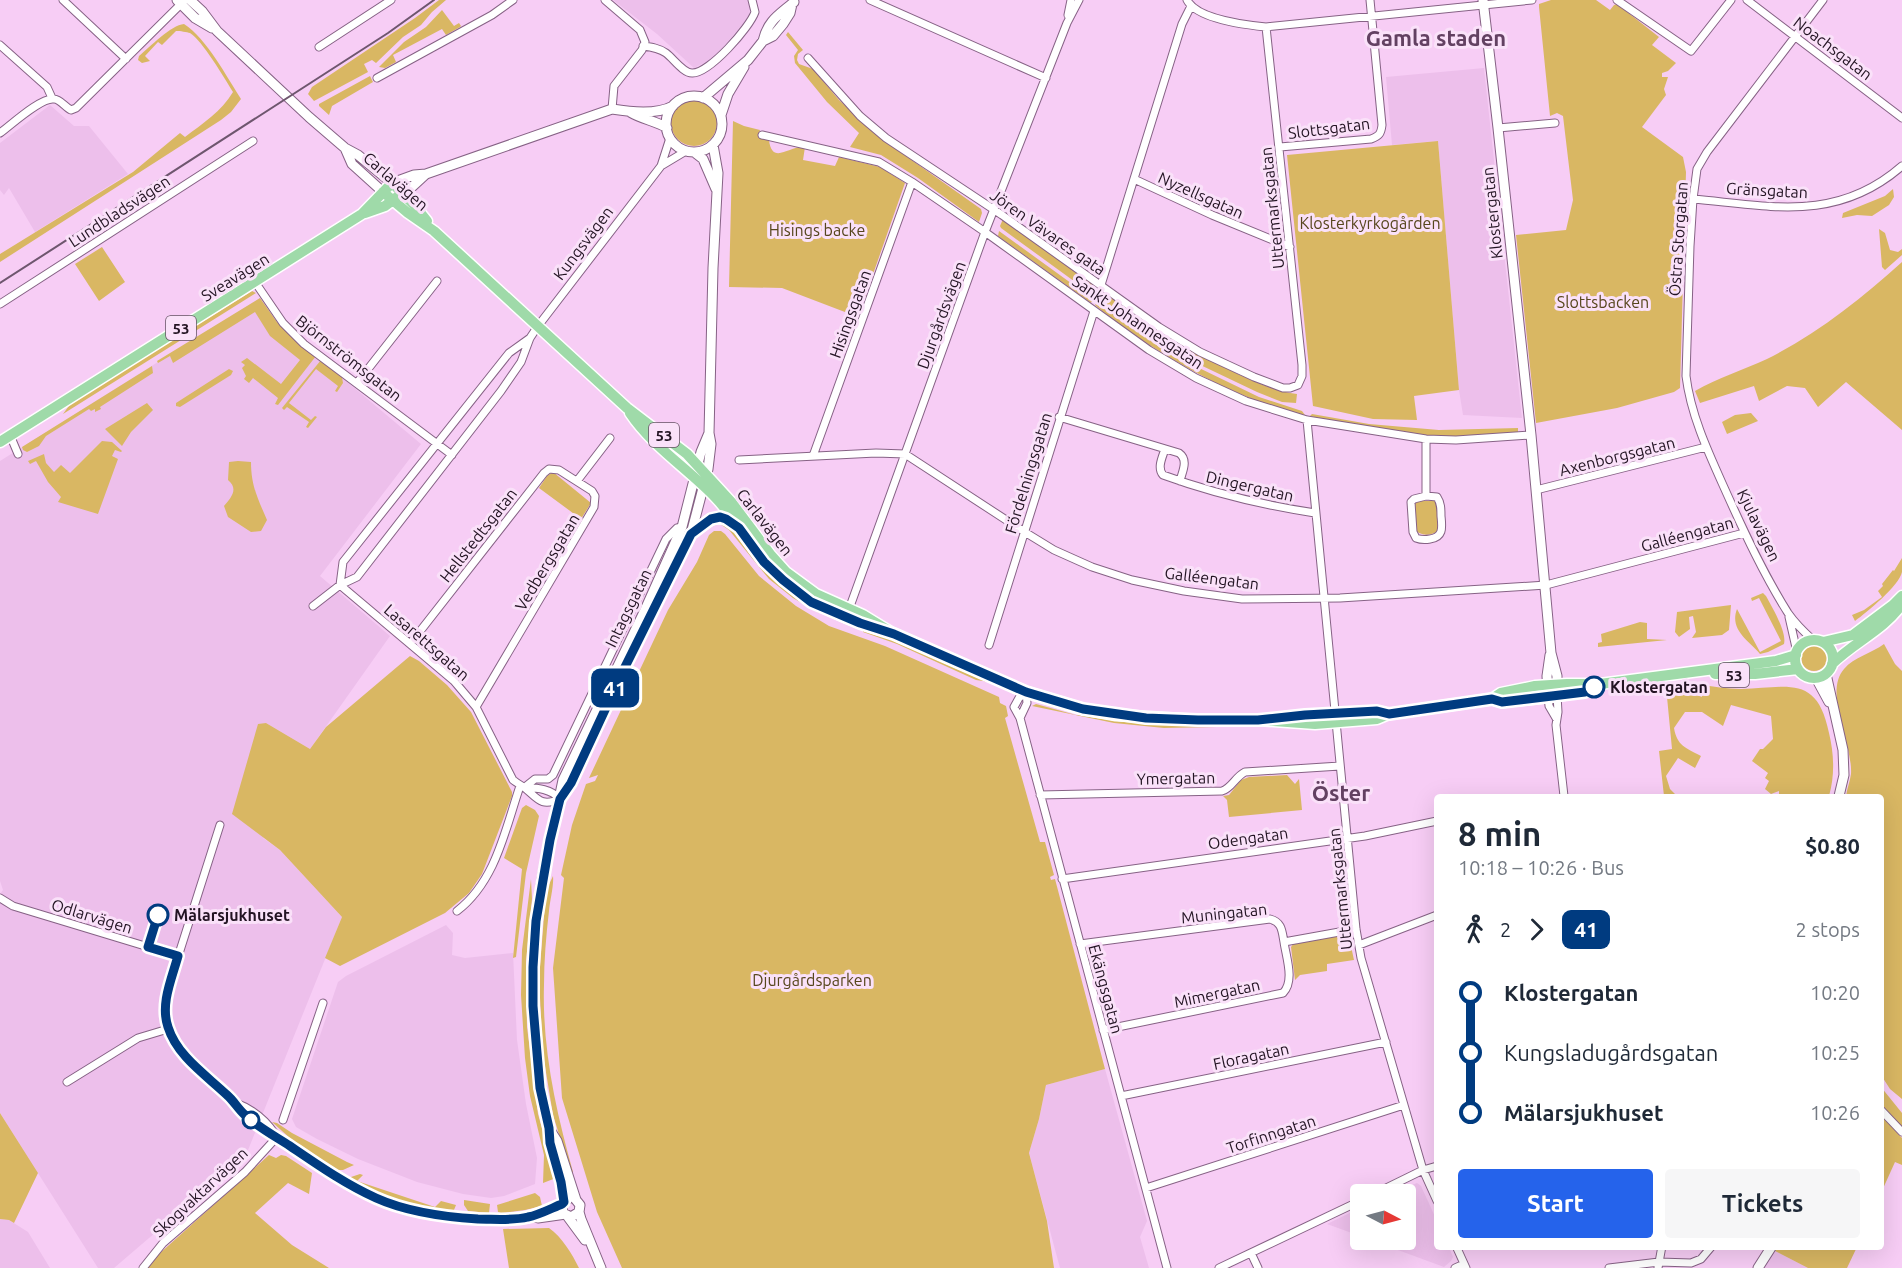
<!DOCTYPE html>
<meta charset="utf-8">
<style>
:root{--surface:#fff;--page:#f6f6f7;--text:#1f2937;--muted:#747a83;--accent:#2563eb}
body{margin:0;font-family:Ubuntu,sans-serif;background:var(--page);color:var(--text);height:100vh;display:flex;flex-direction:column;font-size:22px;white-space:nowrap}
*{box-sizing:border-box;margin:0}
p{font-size:20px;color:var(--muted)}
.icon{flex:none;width:33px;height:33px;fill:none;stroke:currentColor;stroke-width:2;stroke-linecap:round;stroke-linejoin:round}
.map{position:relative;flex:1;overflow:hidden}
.sheet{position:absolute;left:1434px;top:794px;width:450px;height:456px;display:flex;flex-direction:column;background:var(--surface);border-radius:6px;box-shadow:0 6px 24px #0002}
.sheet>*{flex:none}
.badge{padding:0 12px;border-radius:9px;font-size:21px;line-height:39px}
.needle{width:39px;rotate:96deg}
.fabs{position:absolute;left:1350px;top:1184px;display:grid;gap:12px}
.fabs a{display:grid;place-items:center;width:66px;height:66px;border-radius:6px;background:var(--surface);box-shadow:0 6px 24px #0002;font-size:30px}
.map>.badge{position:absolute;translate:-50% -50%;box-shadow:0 0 0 3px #fff}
.legs{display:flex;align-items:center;gap:9px;height:66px;padding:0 24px;font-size:20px}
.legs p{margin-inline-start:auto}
.head{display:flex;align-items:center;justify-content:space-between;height:102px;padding:0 24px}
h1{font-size:33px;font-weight:700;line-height:45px}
.action{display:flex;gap:12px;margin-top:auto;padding:12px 24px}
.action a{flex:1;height:69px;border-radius:6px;background:var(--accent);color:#fff;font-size:24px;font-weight:700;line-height:69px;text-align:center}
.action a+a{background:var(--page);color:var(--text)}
ul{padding:0 24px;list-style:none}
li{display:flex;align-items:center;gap:21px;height:60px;font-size:22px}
li i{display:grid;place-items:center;width:9px;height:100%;margin:0 8px;background:currentColor}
li i::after{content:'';width:15px;height:15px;margin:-8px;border:4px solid;border-radius:50%;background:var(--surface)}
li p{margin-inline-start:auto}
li:first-child i{background:linear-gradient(#0000 50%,currentColor 0)}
li:last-child i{background:linear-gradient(currentColor 50%,#0000 0)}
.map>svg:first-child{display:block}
.built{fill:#edbfeb}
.green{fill:#d9b763}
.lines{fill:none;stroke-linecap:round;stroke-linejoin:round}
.street-casing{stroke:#866285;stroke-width:9}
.secondary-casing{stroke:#866285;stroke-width:11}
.primary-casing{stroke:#fff;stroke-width:13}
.street{stroke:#fff;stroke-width:7}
.secondary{stroke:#fff;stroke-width:9}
.primary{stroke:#9fdaa9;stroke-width:10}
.rail{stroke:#6e566e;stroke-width:2}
.line-1-casing{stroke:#fff;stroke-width:14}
.line-1{stroke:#003b80;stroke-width:9}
.stop-1-dot{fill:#fff;stroke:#003b80;stroke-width:3}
.labels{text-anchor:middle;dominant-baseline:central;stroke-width:6;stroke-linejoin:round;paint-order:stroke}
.shield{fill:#fae1f9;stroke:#645263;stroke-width:1.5}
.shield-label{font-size:15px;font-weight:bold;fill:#231423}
.street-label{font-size:16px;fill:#231423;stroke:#fae1f9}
.park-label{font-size:16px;fill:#57461d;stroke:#fae1f9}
.stop-label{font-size:16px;font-weight:bold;fill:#231423;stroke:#fae1f9;text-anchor:start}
.district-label{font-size:22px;font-weight:bold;fill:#634162;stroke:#fae1f9}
</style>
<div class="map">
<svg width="1902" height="1268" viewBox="0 0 1902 1268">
<rect width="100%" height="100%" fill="#f7cdf5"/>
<!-- built -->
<path class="built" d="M613,0H748L751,6L748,18L718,53L710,60L694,68L657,34Z
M1484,68L1522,418L1463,415L1459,390L1438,141L1392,145L1386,77Z
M50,105L74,126H89L128,174L35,232L9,188L4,195L0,190V143Z
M260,298L277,323L421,444L320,576L390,636L310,749L266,723L263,838L280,850L342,917L246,1155L114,1268H98L0,1113V894L3,890L0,881V461Z
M446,925L453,933L452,955L465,958L513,953L517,1040L526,1104L537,1158L535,1184L504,1196L491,1198L463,1194L417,1182L358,1159L317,1139L296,1127L292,1119L338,982L346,976Z
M1105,1069L1147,1221L1140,1237L1149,1268H1060L1029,1153L1039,1119L1046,1085Z
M1417,1183L1421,1186L1437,1221V1246L1449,1247L1453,1257L1451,1261L1444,1267L1368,1239H1406V1194H1390Z
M1360,1208V1236L1327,1224Z
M0,1219L9,1220L28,1232L50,1268H0Z
M1775,1251L1808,1268H1763Z"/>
<!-- green -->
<path class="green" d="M439,0H446L432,12L421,25L403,37L376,63L372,60L364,64L368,72L314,101L308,94L312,87L415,18Z
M1551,0H1596L1610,10L1614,5L1617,4L1659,37L1652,45L1676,63L1668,71L1662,73V77H1668L1664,89L1666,95L1642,127L1683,157L1686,172L1680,388L1674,392L1617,408L1536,423L1516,235L1566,230L1573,200L1563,116L1557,113L1550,116L1539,7V4Z
M442,10L454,26L459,23L461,26L460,27L446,35L442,29L393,55L396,62L385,68L379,67L404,42L426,27Z
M184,24C207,39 226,76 241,99L231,112L221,120L0,262V254L133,172L180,133L185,137C202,124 222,111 233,92C225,79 202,40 190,33C187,32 180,31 176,31L162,45L158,42L145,56L150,61L142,63L138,60L139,56C150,47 171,25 184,24Z
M788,32L803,50L798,54L797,60L799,64L813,69L839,100L886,142L981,209L982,213L979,222L918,178L881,155L850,147L859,133L827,102L795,63L794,56L798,50L786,35Z
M370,76L373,82L332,106L329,115L319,106V104Z
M671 123a23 23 0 1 1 46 0a23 23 0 1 1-46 0Z
M733,121L744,126L760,130L758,137L769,140C772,166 790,145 805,147L803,160L835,166L839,157L880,167L905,183L858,317L782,288L729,287Z
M1438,141L1459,390L1414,396L1417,420L1373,419L1313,406L1287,155Z
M1893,189L1894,197L1889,205L1872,216L1857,215L1842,218L1843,213L1885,196Z
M1003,219L1096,287L1093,295L1001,228L1000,226Z
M1879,229L1885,233L1890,250L1898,252L1902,249V255L1885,270L1882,267Z
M999,231L1093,299L1091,303L998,236Z
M102,247L125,282L99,301L75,264Z
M1902,262V430L1846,382L1818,407L1805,388L1787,386L1759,401L1754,386L1700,403L1695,391C1718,378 1743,370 1767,359C1817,334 1861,299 1902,262Z
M1101,289C1146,322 1190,352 1240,375C1258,383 1277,392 1297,394L1296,403L1282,402L1257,392L1192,361L1168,347L1097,298Z
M252,291L256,293L63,414L71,403Z
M260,298L277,322L316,356L278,405L275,404L278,398L253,378L249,383L244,379L246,376L242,368L245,365L241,362L247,358L281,384L300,360L270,336L255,312L173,363L170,356L158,363L157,361Z
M1097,302L1158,346L1195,366L1259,397L1302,411L1305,415C1236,401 1149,350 1095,305Z
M321,360L342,377L343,383L337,392L335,391L338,386L316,369L289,403L311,420L315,416L317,417L308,428L306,427L309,422L287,407L284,410L282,408Z
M152,366L153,373L100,407L101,409L95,412V409L91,411L89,409L46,436L39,446L27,452L23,450L22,447Z
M229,369L233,371L231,375L180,407L176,406V403Z
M147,403L153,410L131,432L122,446L105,429Z
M1751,413L1758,421L1727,434L1722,422L1735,415Z
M1312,414L1369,424L1439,430L1518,428V433C1496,434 1474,437 1453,437C1405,437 1356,426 1310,416Z
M102,441L112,442L122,451L121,452L115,450L112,456L118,459L98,514L58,502L61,497L48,482L36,461L30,464L28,461L44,454L46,463L54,472L61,465L70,473Z
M238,461L251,462C251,486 258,499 267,520L261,531L251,532L228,517L224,506C231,498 239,489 228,480L229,462Z
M553,472L591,503L581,519L539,488L547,476Z
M1422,501H1435L1437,506L1438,531C1430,536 1423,536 1416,531L1414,505L1417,502Z
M717,522L729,524L772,575L823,611L819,613L793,598L769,579L729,530Z
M714,531H721L725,534L759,576L796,606L829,626L885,646L999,697L1000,703L1006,706L1008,716L1005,718L1040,842H1045L1054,875L1050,877L1051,880L1055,879L1105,1069L1046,1085L1039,1119L1029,1153L1047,1221L1054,1268H622L597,1212L562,1098L553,968L564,878L561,875L572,825L586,784L595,781L598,775L589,778L668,610L697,562L709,535Z
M1902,558C1902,562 1902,568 1902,572C1899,586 1867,612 1855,621L1852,615L1864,610L1882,597L1878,591L1883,586L1882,584L1893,570L1894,571Z
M1763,593L1766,596C1772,607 1787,632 1784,644L1768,652L1760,654C1749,641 1729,630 1737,609L1760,652L1781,641L1759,598L1752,601L1751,598Z
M1731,605L1729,630L1722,635L1692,638L1696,632L1693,616L1689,617L1690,629L1679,637L1675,632L1677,612Z
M1640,622L1647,623V639L1667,640L1598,647V643L1602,642L1601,634Z
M863,628L893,638L990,682L976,680L897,644L863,632Z
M1884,644L1895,664L1902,671V1099L1890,1089L1881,1075V796H1846C1847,789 1850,781 1851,774C1853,744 1823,693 1844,669C1854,657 1872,653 1884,644Z
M1801 658a13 13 0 1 1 26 0a13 13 0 1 1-26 0Z
M410,656L419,661L447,685L471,712L512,792V796L482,874L469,893L445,913L340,966L325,958L342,917L280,850L232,814L258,724L266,723L310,749L326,727Z
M1699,685C1713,686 1727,689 1741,689C1788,688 1817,674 1829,733C1834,754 1835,775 1829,796H1773L1779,794V791L1771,794L1765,789L1769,781L1765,778L1768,773L1752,761L1760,749H1763L1773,739L1771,716L1731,705L1723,726L1702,712H1685L1674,728C1677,746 1686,748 1701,756L1695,768L1678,758L1666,776L1670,789L1677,796H1664L1659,751L1672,749L1667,697L1657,692L1694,694L1702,697Z
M1036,704L1076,715L1085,714L1153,723L1263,725L1270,726L1164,728L1114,723L1032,706Z
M1287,775L1295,784L1299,779L1302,810L1229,817L1227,800L1223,796L1229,795L1241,780L1249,777Z
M526,805L535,810L539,816L526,873L516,957L513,958L522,869L504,858L522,808Z
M553,876C554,885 550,900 549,911C546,936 544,961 544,985C542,1049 556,1111 573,1172L571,1173L553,1115L543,1054L539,979L546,891Z
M531,879L532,899L526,962L527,1027L538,1114L556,1178L543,1183L544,1155L530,1096L525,1058L521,995L522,950Z
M1344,935L1349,937L1354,960L1327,964V971L1300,975L1295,980L1291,947L1294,943Z
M1881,1087L1902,1113V1127L1881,1104Z
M0,1113L38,1173L14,1223L9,1220L0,1219Z
M1881,1115L1902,1138V1165L1895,1162L1881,1193Z
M272,1122L277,1123L292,1133L347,1162L354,1165L343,1170H337L291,1139Z
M269,1155L276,1158L281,1155L286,1156L312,1173L309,1194L288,1183L255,1213L292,1245L329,1268H147L159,1254Z
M360,1174L363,1175L357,1181L435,1207L441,1201L456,1205L454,1210C418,1209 383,1197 351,1179V1177Z
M535,1193L540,1197L542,1206L525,1210L501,1213L498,1212L497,1205Z
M464,1200L490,1204L489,1213L468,1211L464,1205Z
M549,1228C562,1237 572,1254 579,1268H509L503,1229Z
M1779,1247V1246L1857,1247L1847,1268H1808L1775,1251Z"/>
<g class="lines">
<defs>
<path id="street" d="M63,0L126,59
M605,0L640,30L645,42L642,50L614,86L612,109
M870,0L1046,78
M1187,0C1197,19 1246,25 1266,27L1532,0
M1617,0L1691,51L1731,0
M1747,0L1902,118
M1068,15L1071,0
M0,45L47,87L52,98
M643,46C651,47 659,48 666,53C673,58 683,73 692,73C709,74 750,27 755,12L752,0
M319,47L391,0
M808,58L860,116L886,138L1002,215L1159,327L1200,352L1254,377L1283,388H1290L1298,385L1302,376V365L1266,27
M377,78L492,15L513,0
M1498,128L1555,123
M0,133C11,125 41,97 54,99C60,99 65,107 71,110L76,108L185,0
M762,135L879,162L912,182L985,232L1149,350L1196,378L1246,401L1307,420L1426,439L1456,440L1531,435
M1280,147L1371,139C1379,136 1381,134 1382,125L1370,0
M661,166L686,151
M1134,179L1212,215L1290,247
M1693,199C1771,206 1837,223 1902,166
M255,282L283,323L304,344L452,455
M1101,285L1182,24L1191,6
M0,304L253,141
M357,383L437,281
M1059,417L1179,453C1189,460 1182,472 1180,481
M1307,420L1356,929L1361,958L1423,1170L1437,1201
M10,435L18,454
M1165,449C1162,458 1157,468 1163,475C1212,493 1263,505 1315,513
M813,456L912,182
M739,460L876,453L905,454L1023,531L1054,550L1092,567L1132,580L1184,591L1242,599L1340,598L1546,585L1744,533
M577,481L610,438
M1536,490L1706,447
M1426,496L1437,497C1441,503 1441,509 1441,516C1442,527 1444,537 1430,539C1425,540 1421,540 1416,538L1413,532L1411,502L1414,499L1426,496V439
M340,585L454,681L476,707L513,780C517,783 522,786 525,788C538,799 541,807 560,799C551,789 537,788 525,787
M340,585L343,562L509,353L530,338
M313,606L340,585L357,577L501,391L521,362L530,338L538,326L661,166L670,138
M848,612L985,232L1067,23L1079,0
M1789,617L1797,652
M1813,640C1804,632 1795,623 1788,613C1764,575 1745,534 1727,494C1710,456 1691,417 1686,376L1690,246L1693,199L1697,169L1707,152L1823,0
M410,644L544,473L549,469L559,470L592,491L595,496L594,507L476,707
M989,645L1094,311
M1026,692L1019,698L1014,707L1020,718L1167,1268
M1557,695L1558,712L1556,725L1564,796
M1548,696L1549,706L1556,718
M1020,718L1027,703L1026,692
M525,787L535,779H548L553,775L666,539L677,528L682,527
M1040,795L1222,791C1232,788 1235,777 1245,772L1340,766
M220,825L169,985L166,1003V1021L176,1045L191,1061L236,1103L243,1114L262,1129L348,1184L378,1199L415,1210L454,1218L499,1220L530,1217L538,1219L566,1215
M1062,879L1365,836L1437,821
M0,898L13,906L178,956
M457,911C496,881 505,830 520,786
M1080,944L1270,919C1282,922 1282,931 1284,942L1356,929
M1359,945L1437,915
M1103,1030L1283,993C1295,981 1286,957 1284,942
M67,1082L138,1038L168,1029
M1121,1096L1386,1042
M236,1103C252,1109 265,1119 275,1134
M1881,1110L1902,1132
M283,1120L323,1003
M1146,1188L1404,1105
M1374,1194L1423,1170L1437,1166
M530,1217L562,1204
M1456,1246L1466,1268
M1251,1253L1258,1268
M143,1268L163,1243L245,1172L277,1137
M1219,1268L1360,1201
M1455,1268L1464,1264
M1609,1268L1659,1262L1691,1263L1701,1259L1712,1246
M1658,1268L1662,1246"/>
<path id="secondary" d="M177,0L195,18L212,28
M190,0L202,11L217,31L309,117L345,148L358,155L392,183L414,175L426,174L612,109C631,112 656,115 673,106
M1483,0L1498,128L1531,435L1551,653L1557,676V689
M763,41C768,20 779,15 794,2
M666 124a28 28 0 1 1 56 0a28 28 0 1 1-56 0Z
M703,98L748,60L763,41L773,36L783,24L790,13L792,4
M630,112C643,120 657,121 667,128
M721,115L728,94L744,67
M345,148L352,164L383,192
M694,152L703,159L716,189
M401,193L413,186L426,174
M1826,674L1843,750L1844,775L1839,796
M1816,678L1829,702
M1548,696L1547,676L1550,655
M562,796L571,783L623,671L691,534L708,469L711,444L709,433L713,268L718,173L713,145
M550,1130L557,1141L576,1200L580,1205L579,1212L581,1219L601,1268
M568,1199L562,1204L563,1213L571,1217L579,1212
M564,1202L561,1182L550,1143L549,1128L541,1088L536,1046L533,1006V967L536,921L542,879L563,780L644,612L682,527L701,452L709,433
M568,1217L585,1240
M1758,1268L1772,1246"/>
<path id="primary" d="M383,192L408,213L434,231L627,408L687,454L732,503L770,554L786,572L816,594L863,615L894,634L1026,692L1083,709L1116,715L1198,720H1258L1315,724L1377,719L1389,714L1492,699L1502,702C1533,698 1572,698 1600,684
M365,213L385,206L397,197
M630,413C652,446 687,468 715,497C734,516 746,542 765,562C796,596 835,616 878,629
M0,442L362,214L392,183L415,206L427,221
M691,534C707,522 715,511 735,524
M1795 659a19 19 0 1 1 38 0a19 19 0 1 1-38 0Z
M1823,642L1853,635L1893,605L1902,596
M1832,664C1854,642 1884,630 1902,604
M1715,674H1755L1798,669
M1492,699L1501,693L1535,686L1567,684H1600L1776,661L1796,655
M1285,717L1376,711L1389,714"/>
</defs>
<!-- street casing -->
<use href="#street" class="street-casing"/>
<!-- secondary casing -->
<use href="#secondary" class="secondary-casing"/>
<!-- primary casing -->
<use href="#primary" class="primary-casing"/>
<!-- street -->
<use href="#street" class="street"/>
<!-- secondary -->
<use href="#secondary" class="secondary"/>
<!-- primary -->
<use href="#primary" class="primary"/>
<!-- rail -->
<path class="rail" d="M0,283L388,33L434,0"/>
</g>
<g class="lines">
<defs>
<path id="line-1" d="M158,915L148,947L178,956C172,978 160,1004 168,1027C177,1056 206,1075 227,1095C234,1101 238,1109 245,1115C259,1128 275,1136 290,1146C318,1165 345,1184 376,1198C407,1212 445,1217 478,1219C495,1219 512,1221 528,1217C539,1215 552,1208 562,1204L564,1202L561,1182L550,1143L549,1128L540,1088L533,1006V967L536,921L550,840L560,799L571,783L623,671L691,534L711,519L720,517L726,519L739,528L764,562L783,580L811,602L860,623L894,634L1026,692L1083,709L1146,718L1198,720H1258L1305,715L1377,711L1389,714L1492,699L1502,702L1585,692L1594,687"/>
</defs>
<!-- line-1 casing -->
<use href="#line-1" class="line-1-casing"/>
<!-- line-1 -->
<use href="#line-1" class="line-1"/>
</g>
<!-- markers -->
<g class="stop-1-dot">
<circle cx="1594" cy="687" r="10"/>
<circle cx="158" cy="915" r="10"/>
<circle cx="251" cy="1120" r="8"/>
</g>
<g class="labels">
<!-- shield labels -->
<g class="shield">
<rect x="166" y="316" width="30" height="24" rx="4.5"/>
<rect x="649" y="423" width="30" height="24" rx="4.5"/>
<rect x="1719" y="663" width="30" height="24" rx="4.5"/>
</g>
<g class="shield-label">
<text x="181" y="328">53</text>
<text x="664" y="435">53</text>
<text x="1734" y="675">53</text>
</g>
<!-- street labels -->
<g class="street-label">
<text transform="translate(1833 48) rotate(37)">Noachsgatan</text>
<text transform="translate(1329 128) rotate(-7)">Slottsgatan</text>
<text transform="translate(396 181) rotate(41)">Carlavägen</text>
<text transform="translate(1767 190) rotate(3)">Gränsgatan</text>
<text transform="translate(1201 195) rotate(24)">Nyzellsgatan</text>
<text transform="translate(1272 208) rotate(-96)">Uttermarksgatan</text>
<text transform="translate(119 211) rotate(-33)">Lundbladsvägen</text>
<text transform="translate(1492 213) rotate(-96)">Klostergatan</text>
<text transform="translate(1048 232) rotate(35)">Jören Vävares gata</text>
<text transform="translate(1678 239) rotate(-86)">Östra Storgatan</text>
<text transform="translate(583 243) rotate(-53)">Kungsvägen</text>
<text transform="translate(235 277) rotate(-32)">Sveavägen</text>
<text transform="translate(850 314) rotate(-70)">Hisingsgatan</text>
<text transform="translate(941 315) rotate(-70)">Djurgårdsvägen</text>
<text transform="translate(1138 322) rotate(34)">Sankt Johannesgatan</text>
<text transform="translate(349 358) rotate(38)">Björnströmsgatan</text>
<text transform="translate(1617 456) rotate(-14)">Axenborgsgatan</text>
<text transform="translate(1028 473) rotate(-73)">Fördelningsgatan</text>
<text transform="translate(1250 486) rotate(13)">Dingergatan</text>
<text transform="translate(765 522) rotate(52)">Carlavägen</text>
<text transform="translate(1759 525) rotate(64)">Kjulavägen</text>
<text transform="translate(1687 534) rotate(-15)">Galléengatan</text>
<text transform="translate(478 535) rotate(-52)">Hellstedtsgatan</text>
<text transform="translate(547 562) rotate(-59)">Vedbergsgatan</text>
<text transform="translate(1212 578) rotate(7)">Galléengatan</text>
<text transform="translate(628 608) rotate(-64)">Intagsgatan</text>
<text transform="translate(427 642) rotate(41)">Lasarettsgatan</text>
<text transform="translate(1176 778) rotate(-1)">Ymergatan</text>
<text transform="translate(1248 838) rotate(-8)">Odengatan</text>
<text transform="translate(1340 889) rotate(-96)">Uttermarksgatan</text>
<text transform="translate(1224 913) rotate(-6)">Muningatan</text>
<text transform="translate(92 916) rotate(17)">Odlarvägen</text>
<text transform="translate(1106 989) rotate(75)">Ekängsgatan</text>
<text transform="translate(1217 993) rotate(-12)">Mimergatan</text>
<text transform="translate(1251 1056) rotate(-12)">Floragatan</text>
<text transform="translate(1271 1134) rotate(-18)">Torfinngatan</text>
<text transform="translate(200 1192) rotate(-43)">Skogvaktarvägen</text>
</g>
<!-- park labels -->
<g class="park-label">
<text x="1370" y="223">Klosterkyrkogården</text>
<text x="817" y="230">Hisings backe</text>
<text x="1603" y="302">Slottsbacken</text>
<text x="812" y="980">Djurgårdsparken</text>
</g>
<!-- stop labels -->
<g class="stop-label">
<text x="1610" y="687">Klostergatan</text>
<text x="174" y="915">Mälarsjukhuset</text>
</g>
<!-- district labels -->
<g class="district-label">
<text x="1436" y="37">Gamla staden</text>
<text x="1341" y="792">Öster</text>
</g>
</g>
</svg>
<div class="fabs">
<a><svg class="needle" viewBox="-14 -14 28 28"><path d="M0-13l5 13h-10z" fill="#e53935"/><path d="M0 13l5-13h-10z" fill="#747a83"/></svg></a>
</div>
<b class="badge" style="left:615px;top:688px;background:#003b80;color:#fff">41</b>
<section class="sheet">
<div class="head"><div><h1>8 min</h1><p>10:18 – 10:26 · Bus</p></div><b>$0.80</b></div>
<div class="legs"><svg class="icon" aria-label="walk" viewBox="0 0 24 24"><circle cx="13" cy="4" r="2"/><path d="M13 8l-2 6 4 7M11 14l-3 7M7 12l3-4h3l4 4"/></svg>2<svg class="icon" aria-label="forward" viewBox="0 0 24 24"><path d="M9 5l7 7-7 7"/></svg><b class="badge" style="background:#003b80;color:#fff">41</b><p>2 stops</p></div>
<ul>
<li><i style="color:#003b80"></i><b>Klostergatan</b><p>10:20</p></li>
<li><i style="color:#003b80"></i><span>Kungsladugårdsgatan</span><p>10:25</p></li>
<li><i style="color:#003b80"></i><b>Mälarsjukhuset</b><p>10:26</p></li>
</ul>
<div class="action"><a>Start</a><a>Tickets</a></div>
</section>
</div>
